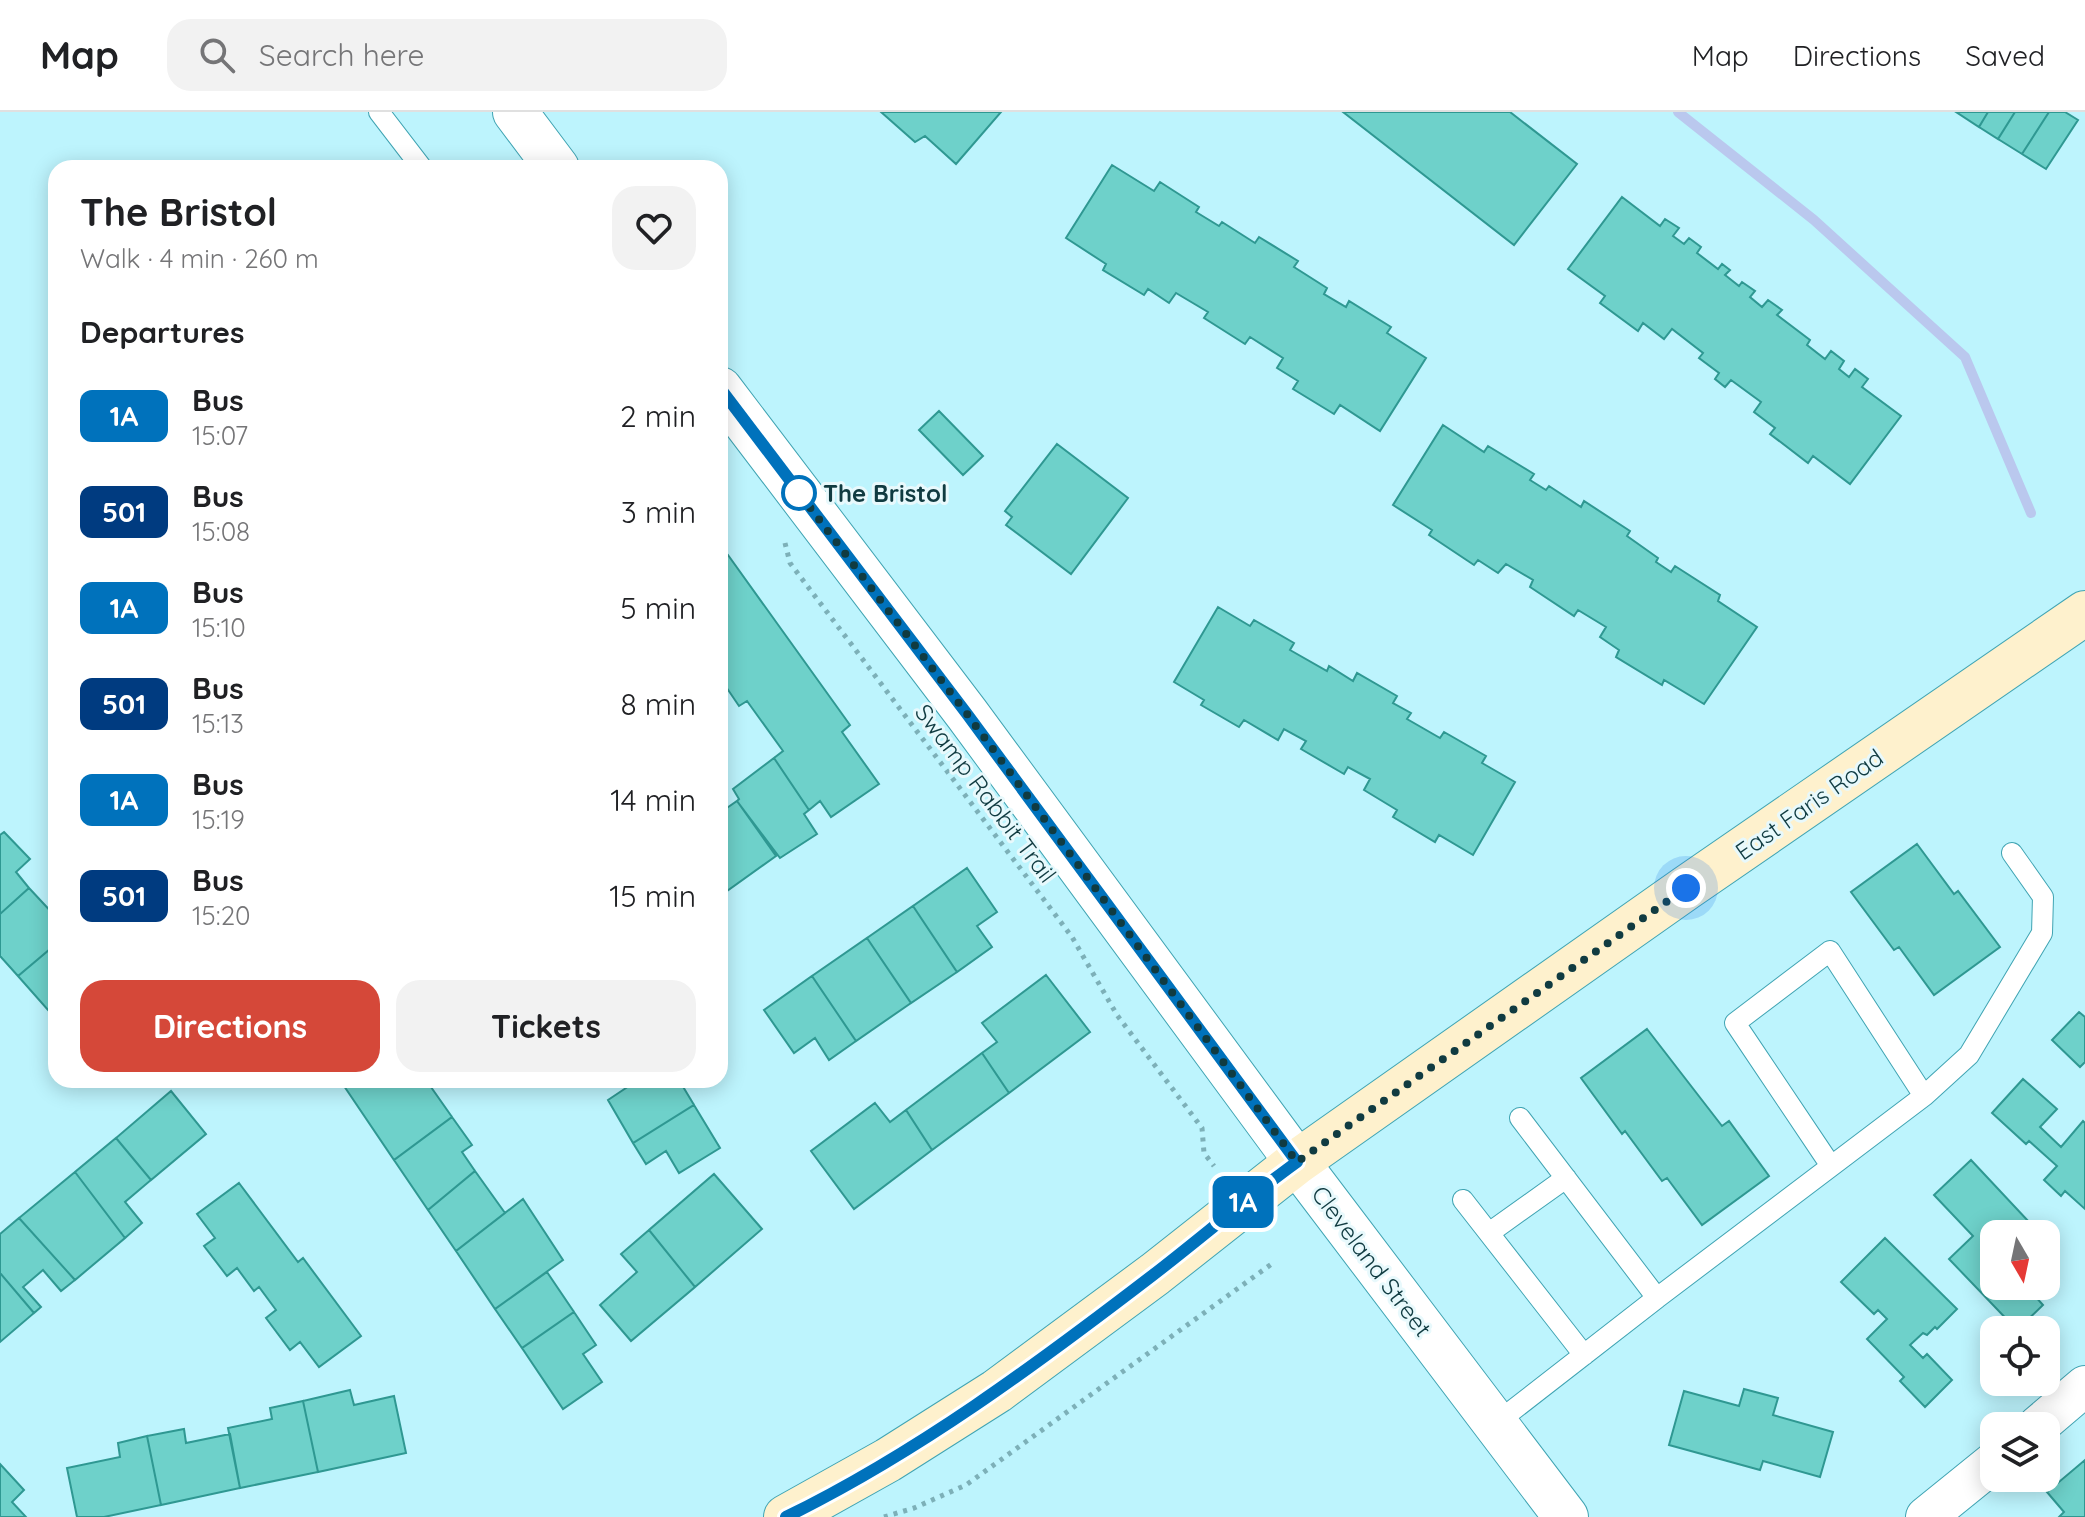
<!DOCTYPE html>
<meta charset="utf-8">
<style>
:root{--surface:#fff;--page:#f2f2f2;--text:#202124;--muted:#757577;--line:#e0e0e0;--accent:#d54839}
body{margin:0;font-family:Quicksand,sans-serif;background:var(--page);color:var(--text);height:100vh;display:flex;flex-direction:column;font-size:30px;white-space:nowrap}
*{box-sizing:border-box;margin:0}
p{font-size:26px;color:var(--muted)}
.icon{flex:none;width:44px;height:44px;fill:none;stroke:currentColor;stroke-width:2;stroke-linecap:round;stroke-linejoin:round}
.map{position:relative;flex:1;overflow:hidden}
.side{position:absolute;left:48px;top:48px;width:680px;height:928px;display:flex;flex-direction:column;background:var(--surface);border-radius:24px;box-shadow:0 4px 20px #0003}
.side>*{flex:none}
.badge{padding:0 16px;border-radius:12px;font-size:28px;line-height:52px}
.needle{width:52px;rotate:171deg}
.fabs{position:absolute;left:1980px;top:1108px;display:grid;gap:16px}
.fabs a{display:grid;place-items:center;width:80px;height:80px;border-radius:16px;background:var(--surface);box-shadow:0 4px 20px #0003;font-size:40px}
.you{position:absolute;width:40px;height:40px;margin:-20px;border:6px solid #fff;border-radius:50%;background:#1a73e8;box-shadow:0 0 0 12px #1a73e833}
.map>.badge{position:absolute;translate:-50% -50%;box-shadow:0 0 0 4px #fff}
h2{padding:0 32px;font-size:30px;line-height:72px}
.round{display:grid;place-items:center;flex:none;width:84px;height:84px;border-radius:24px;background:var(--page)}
.head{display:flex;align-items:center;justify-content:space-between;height:136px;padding:0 32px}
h1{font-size:38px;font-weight:800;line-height:60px}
.action{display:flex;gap:16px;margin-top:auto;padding:16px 32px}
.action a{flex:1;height:92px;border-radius:24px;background:var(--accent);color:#fff;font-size:32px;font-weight:800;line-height:92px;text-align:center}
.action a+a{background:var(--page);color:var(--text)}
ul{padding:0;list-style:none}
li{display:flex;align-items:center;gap:24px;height:96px;padding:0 32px}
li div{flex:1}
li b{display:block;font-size:30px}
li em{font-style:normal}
li .badge{min-width:88px;font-weight:700;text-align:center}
header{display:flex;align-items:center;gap:48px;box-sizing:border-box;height:112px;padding:0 40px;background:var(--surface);border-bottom:2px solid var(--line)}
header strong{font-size:38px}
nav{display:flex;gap:44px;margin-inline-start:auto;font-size:28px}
.search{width:560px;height:72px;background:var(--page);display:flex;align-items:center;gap:20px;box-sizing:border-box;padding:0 28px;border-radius:24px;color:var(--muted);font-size:30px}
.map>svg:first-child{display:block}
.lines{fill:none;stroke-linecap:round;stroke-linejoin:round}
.stream{stroke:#bac8ee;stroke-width:10}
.building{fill:#6ed1ca;stroke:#2f9892;stroke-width:2}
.service-casing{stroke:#40a4b3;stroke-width:22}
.minor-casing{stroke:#40a4b3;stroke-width:42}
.tertiary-casing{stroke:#40a4b3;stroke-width:46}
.secondary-casing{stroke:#40a4b3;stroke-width:46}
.path{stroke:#7db0b8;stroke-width:5;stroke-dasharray:4 6;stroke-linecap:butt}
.service{stroke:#fff;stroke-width:20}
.minor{stroke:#fff;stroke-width:40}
.tertiary{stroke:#fff;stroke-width:44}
.secondary{stroke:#fef1cd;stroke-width:44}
.line-casing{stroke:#fff;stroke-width:18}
.line{stroke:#0072bc;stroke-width:12}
.walk{stroke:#103b41;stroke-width:8;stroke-dasharray:0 14.4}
.stop-dot{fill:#fff;stroke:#0072bc;stroke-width:4}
.labels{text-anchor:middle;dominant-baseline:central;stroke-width:6;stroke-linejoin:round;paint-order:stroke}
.stop-label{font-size:24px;font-weight:bold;fill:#103b41;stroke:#e8f9fc;text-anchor:start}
.street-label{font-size:24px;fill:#103b41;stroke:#e8f9fc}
</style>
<header>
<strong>Map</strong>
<div class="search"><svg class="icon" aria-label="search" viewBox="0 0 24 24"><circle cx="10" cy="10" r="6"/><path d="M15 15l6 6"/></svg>Search here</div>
<nav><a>Map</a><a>Directions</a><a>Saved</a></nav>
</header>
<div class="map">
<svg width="2085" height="1405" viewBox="0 0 2085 1405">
<rect width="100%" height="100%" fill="#bdf4fd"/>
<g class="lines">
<!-- stream -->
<path class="stream" d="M1678,0L1814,108L1965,245L2031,401"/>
</g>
<!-- building -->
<path class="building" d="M881,0H1001L956,52L925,24L915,30Z
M1343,0H1510L1577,52L1514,133Z
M1956,0H1988L1979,15Z
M1988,0H2015L1998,27L1979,15Z
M2015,0H2049L2022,42L1998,27Z
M2049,0H2065L2078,8L2046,57L2022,42Z
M1112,53L1154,79L1160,70L1199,95L1196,100L1219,114L1222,110L1255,131L1259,125L1298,149L1294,155L1327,176L1324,182L1346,195L1349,189L1391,215L1387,221L1426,246L1380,319L1340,293L1334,302L1293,277L1298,269L1277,256L1283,246L1250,225L1245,232L1204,206L1208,200L1176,181L1169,191L1148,177L1144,183L1103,158L1106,152L1066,126Z
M1622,85L1660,114L1665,107L1679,116L1673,124L1684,132L1689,126L1701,135L1697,141L1718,157L1722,152L1730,158L1725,163L1739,174L1742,170L1755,179L1750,185L1762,195L1768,188L1782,198L1777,203L1810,228L1807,233L1825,247L1831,239L1844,249L1839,257L1849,265L1855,257L1868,267L1862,275L1901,304L1850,372L1813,344L1808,351L1770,322L1775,316L1754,300L1761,290L1731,268L1725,275L1715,267L1719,261L1699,246L1703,241L1672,217L1664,227L1643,211L1638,219L1600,191L1605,184L1568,157Z
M939,299L983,344L963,363L919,318Z
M1443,313L1484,340L1488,334L1534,362L1530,368L1546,378L1549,374L1581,395L1584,389L1630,419L1627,424L1658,446L1656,450L1671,460L1675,454L1720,483L1718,489L1757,515L1704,592L1664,568L1662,573L1616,545L1619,538L1600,525L1606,515L1578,498L1574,504L1530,475L1533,468L1506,452L1498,461L1478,448L1474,453L1429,423L1432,418L1393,393Z
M1057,332L1128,386L1071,462L1006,413L1012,405L1005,399Z
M728,443L850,613L842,620L879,672L831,705L820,689L809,698L774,646L783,639L747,589L739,594L720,566V557L722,555L720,551V448Z
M1218,495L1250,514L1254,508L1294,531L1290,538L1327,559L1329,554L1353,569L1357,561L1397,584L1393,591L1411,601L1407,607L1440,626L1444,620L1486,644L1482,651L1515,670L1473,743L1439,723L1435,730L1393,705L1397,698L1364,678L1370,667L1348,655L1344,662L1301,637L1306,629L1284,617L1278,628L1244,608L1239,615L1201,593L1204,588L1174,570Z
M774,646L809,698L804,702L817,722L780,746L737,689L739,687L733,677Z
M737,689L776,744L720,784V693L724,698Z
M4,720L30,747L16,760L29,776L0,802V723Z
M1917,732L1954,782L1958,779L2000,835L1934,883L1899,835L1894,838L1851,780Z
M967,756L997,800L977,814L992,835L957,860L913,794Z
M29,776L56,805V832L18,864L0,844V802Z
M913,794L957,860L911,891L867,826Z
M867,826L911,891L856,929L812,864Z
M56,832V907L18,864Z
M1046,863L1090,920L1009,981L982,941L997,930L982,911Z
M812,864L856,929L829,948L815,926L794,941L764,898Z
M2079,900L2085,905V950L2080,955L2052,928Z
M1647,917L1722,1014L1729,1009L1769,1064L1702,1113L1667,1066L1662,1069L1625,1019L1622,1022L1581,966Z
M982,941L1009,981L932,1038L906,998Z
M2023,967L2057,997L2040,1015L2061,1035L2083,1009L2085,1011V1097L2065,1079L2061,1084L2044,1068L2057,1054L2029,1029L2026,1032L1992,1001Z
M346,968H426L452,1005L394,1048L342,971Z
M638,968H679L694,993L633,1031L608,988Z
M171,979L206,1022L151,1068L116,1026Z
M875,991L890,1010L906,998L932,1038L854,1097L811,1039Z
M694,993L720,1036L679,1061L666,1039L646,1052L633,1031Z
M452,1005L472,1033L462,1040L475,1059L428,1098L394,1048Z
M116,1026L151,1068L125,1090L142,1111L125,1126L75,1060Z
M1971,1048L2030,1111L2019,1122H1994V1145L1989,1150L1994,1156V1174H2026L2043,1193L2017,1218L1949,1147L1973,1124L1934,1083Z
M475,1059L505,1101L456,1139L428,1098Z
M75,1060L125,1126L75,1168L19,1106Z
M714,1062L762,1117L695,1175L649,1118Z
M239,1071L298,1150L303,1146L361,1224L319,1255L300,1230L290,1238L266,1206L276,1198L259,1175L254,1179L237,1156L227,1164L204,1134L215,1126L197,1102Z
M523,1087L563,1148L495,1197L456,1139Z
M19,1106L75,1168L61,1179L43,1158L23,1175L41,1195L34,1201L0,1161V1122Z
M649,1118L695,1175L631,1229L600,1193L637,1160L621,1142Z
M1885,1126L1957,1197L1937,1217L1935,1215L1927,1223L1923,1221L1910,1233L1923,1246L1927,1242L1952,1268L1925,1295L1900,1269L1904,1265L1867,1227L1887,1207L1878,1198L1874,1202L1841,1170Z
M547,1160L574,1200L522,1236L495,1197Z
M0,1161L34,1201L0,1230Z
M574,1200L596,1233L583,1242L602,1270L563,1297L522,1236Z
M1744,1277L1778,1286L1773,1303L1833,1320L1820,1365L1763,1349L1760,1358L1669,1333L1684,1279L1739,1294Z
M350,1278L354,1293L394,1284L406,1341L318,1360L303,1289Z
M303,1289L318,1360L240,1376L228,1316L272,1307L270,1296Z
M184,1317L186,1331L230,1322L240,1376L161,1393L147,1324Z
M147,1324L161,1393L104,1405H77L67,1356L120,1345L118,1331Z
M2085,1348V1405H2059L2064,1400L2047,1380Z
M0,1352L24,1378L12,1390L26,1405H0Z"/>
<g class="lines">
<defs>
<path id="service" d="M379,0L422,56
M1924,984L1969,943L2042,821L2043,785L2012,741
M1463,1088L1584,1243
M1489,1121L1566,1066
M1657,1186L1924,984L1830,839L1735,911L1831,1054
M1495,1312L1657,1186L1520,1006"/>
<path id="minor" d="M2038,1314L2085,1274
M1926,1405L1994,1350"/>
<path id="tertiary" d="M515,0L557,56
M720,277L967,602L1297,1050L1566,1405"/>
<path id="secondary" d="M786,1405L888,1348L997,1279L1155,1162L1297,1050L1686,776L2085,501"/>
</defs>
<!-- service casing -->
<use href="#service" class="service-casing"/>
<!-- minor casing -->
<use href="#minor" class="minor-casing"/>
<!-- tertiary casing -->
<use href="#tertiary" class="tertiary-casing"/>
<!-- secondary casing -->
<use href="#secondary" class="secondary-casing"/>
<!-- path -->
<path class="path" d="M785,431L790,451L1072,825L1117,903L1202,1016L1204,1041L1214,1054
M884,1405L914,1396L966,1373L1273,1151"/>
<!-- service -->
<use href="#service" class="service"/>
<!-- minor -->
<use href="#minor" class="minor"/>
<!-- tertiary -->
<use href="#tertiary" class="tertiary"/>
<!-- secondary -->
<use href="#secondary" class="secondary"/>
</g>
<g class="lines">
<defs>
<path id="line" d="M720,276L967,602L1297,1050C1247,1086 1201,1126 1153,1163C1037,1252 917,1341 786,1405"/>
</defs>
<!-- line casing -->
<use href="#line" class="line-casing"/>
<!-- line -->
<use href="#line" class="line"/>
<!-- walk -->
<path class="walk" d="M799,381L796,377L967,602L1297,1050L1686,776"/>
</g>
<!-- markers -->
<circle class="stop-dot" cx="799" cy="381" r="16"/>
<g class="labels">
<!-- stop labels -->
<g class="stop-label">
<text x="823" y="381">The Bristol</text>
</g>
<!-- street labels -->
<g class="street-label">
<text transform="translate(986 681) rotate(53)">Swamp Rabbit Trail</text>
<text transform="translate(1809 692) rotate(-35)">East Faris Road</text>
<text transform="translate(1372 1149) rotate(53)">Cleveland Street</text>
</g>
</g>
</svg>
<div class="fabs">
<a><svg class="needle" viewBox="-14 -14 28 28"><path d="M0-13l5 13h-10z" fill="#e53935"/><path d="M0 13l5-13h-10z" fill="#757577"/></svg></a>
<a><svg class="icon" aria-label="locate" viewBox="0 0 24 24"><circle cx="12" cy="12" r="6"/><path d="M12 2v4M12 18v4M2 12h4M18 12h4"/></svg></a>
<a><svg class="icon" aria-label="layers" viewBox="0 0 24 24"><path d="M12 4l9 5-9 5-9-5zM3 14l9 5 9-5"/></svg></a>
</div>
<div class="you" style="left:1686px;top:776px"></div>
<b class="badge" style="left:1243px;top:1090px;background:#0072bc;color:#fff">1A</b>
<section class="side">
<div class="head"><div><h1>The Bristol</h1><p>Walk · 4 min · 260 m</p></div><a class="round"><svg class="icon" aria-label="heart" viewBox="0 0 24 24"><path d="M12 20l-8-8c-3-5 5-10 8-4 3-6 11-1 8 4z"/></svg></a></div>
<h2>Departures</h2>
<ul>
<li><span class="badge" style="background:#0072bc;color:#fff">1A</span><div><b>Bus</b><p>15:07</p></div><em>2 min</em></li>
<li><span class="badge" style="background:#003b80;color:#fff">501</span><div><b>Bus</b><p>15:08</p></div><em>3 min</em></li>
<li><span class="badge" style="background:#0072bc;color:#fff">1A</span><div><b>Bus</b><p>15:10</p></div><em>5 min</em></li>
<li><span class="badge" style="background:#003b80;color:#fff">501</span><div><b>Bus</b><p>15:13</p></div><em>8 min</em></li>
<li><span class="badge" style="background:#0072bc;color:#fff">1A</span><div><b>Bus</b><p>15:19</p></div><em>14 min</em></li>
<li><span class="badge" style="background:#003b80;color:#fff">501</span><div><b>Bus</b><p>15:20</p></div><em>15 min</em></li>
</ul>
<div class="action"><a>Directions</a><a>Tickets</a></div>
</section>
</div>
